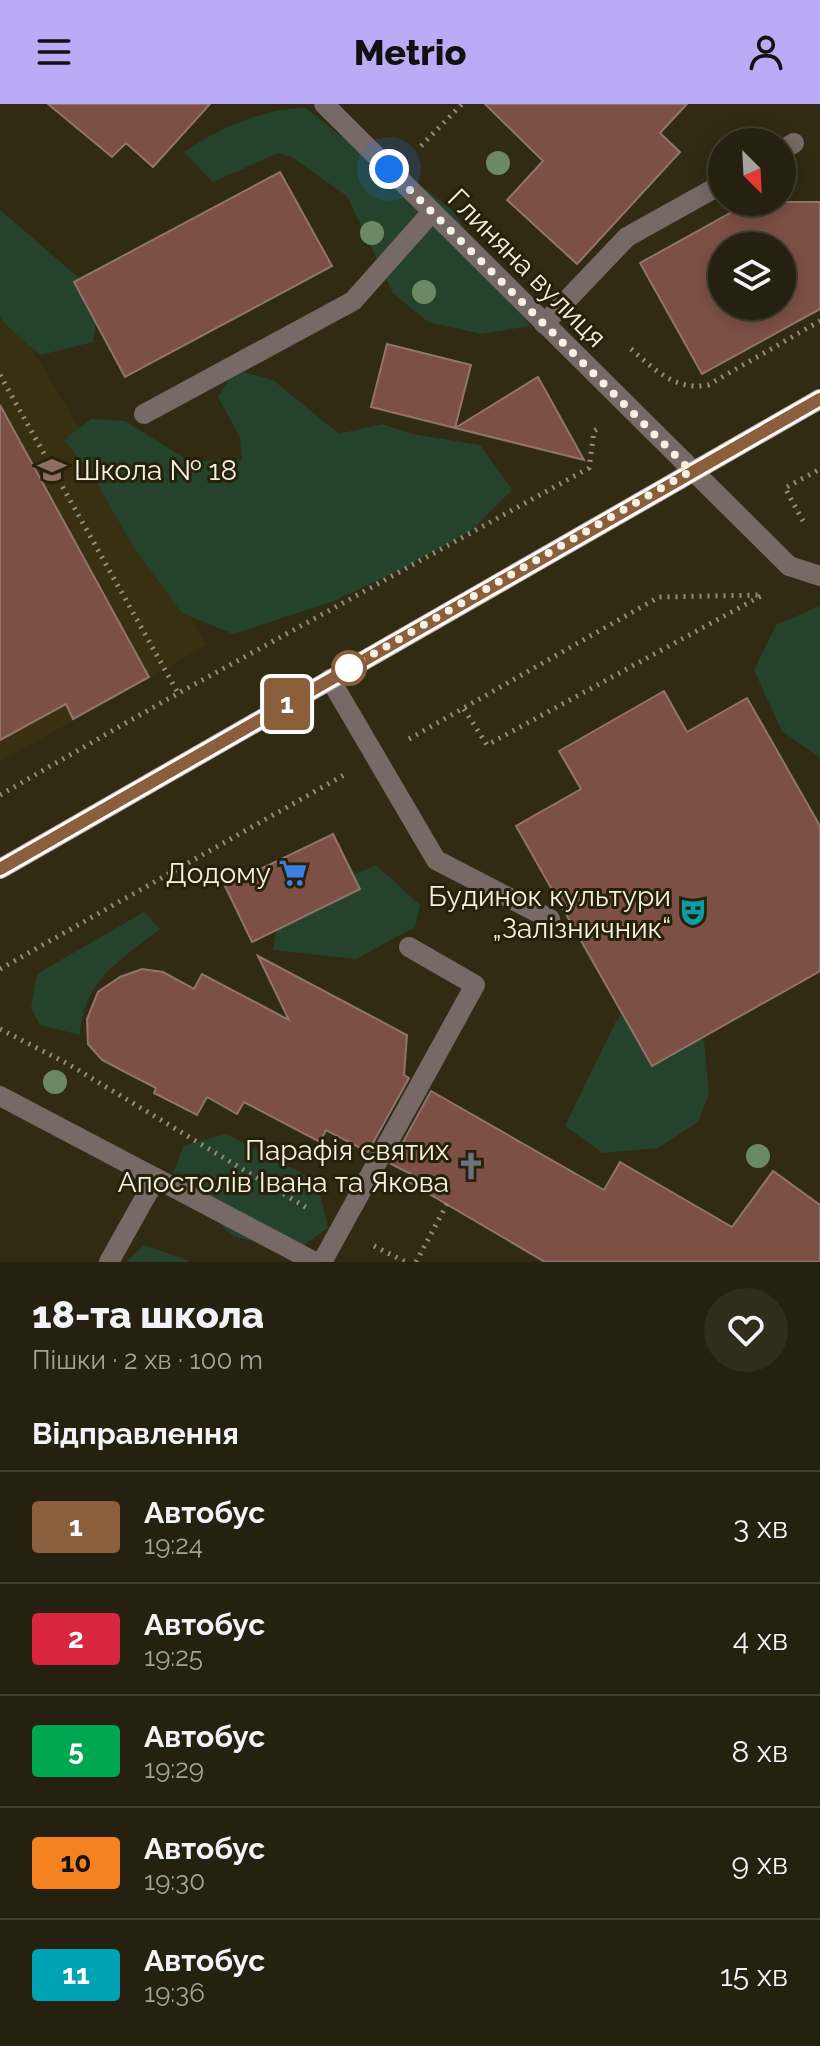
<!DOCTYPE html>
<html lang="uk">
<meta charset="utf-8">
<style>
:root{--surface:#25200f;--page:#312d1d;--text:#f1f3f6;--muted:#a3a39e;--line:#423e2f;--accent:#bbaaf6}
body{margin:0;font-family:Raleway,sans-serif;background:var(--page);color:var(--text);height:100vh;display:flex;flex-direction:column;font-size:30px;white-space:nowrap}
*{box-sizing:border-box;margin:0}
p{font-size:26px;color:var(--muted)}
.icon{flex:none;width:44px;height:44px;fill:none;stroke:currentColor;stroke-width:2;stroke-linecap:round;stroke-linejoin:round}
.map{position:relative;height:1158px;overflow:hidden}
.panel{display:flex;flex-direction:column;background:var(--surface);flex:1}
.panel>*{flex:none}
.badge{padding:0 16px;border-radius:6px;font-size:28px;line-height:52px}
.needle{width:52px;rotate:156deg}
.buttons{position:absolute;left:708px;top:24px;display:grid;gap:16px}
.buttons a{display:grid;place-items:center;width:88px;height:88px;border-radius:50%;background:var(--surface);box-shadow:0 4px 20px #0003,0 0 0 2px var(--line);font-size:40px}
.you{position:absolute;width:40px;height:40px;margin:-20px;border:6px solid #fff;border-radius:50%;background:#1a73e8;box-shadow:0 0 0 12px #1a73e833}
.map>.badge{position:absolute;translate:-50% -50%;box-shadow:0 0 0 4px #fff}
h2{padding:0 32px;font-size:30px;line-height:72px}
.round{display:grid;place-items:center;flex:none;width:84px;height:84px;border-radius:42px;background:var(--page)}
.overview{display:flex;align-items:center;justify-content:space-between;height:136px;padding:0 32px}
h1{font-size:38px;font-weight:800;line-height:60px}
ul{padding:0;list-style:none}
li{display:flex;align-items:center;gap:24px;height:112px;padding:0 32px;border-top:2px solid var(--line)}
li div{flex:1}
li b{display:block;font-size:30px}
li em{font-style:normal}
li .badge{min-width:88px;font-weight:700;text-align:center}
header{display:flex;justify-content:space-between;align-items:center;height:104px;padding:0 32px;background:var(--accent);color:#111;font-size:36px;font-weight:800}
.map>svg:first-child{display:block}
.built{fill:#383011}
.green{fill:#25432c}
.building{fill:#7d5045;stroke:#91746d;stroke-width:2;fill-rule:evenodd}
.lines{fill:none;stroke-linecap:round;stroke-linejoin:round}
.path{stroke:#938e7c;stroke-width:5;stroke-dasharray:2 6;stroke-linecap:butt}
.service{stroke:#766966;stroke-width:20}
.minor{stroke:#766966;stroke-width:20}
.primary{stroke:#c2a7a1;stroke-width:20}
.tree{fill:#6a8964}
.line-casing{stroke:#fff;stroke-width:18}
.line{stroke:#8b5e3c;stroke-width:12}
.walk{stroke:#f4f0e2;stroke-width:8;stroke-dasharray:0 14.4}
.stop-dot{fill:#fff;stroke:#8b5e3c;stroke-width:4}
.labels{text-anchor:middle;dominant-baseline:central;stroke-width:6;stroke-linejoin:round;paint-order:stroke}
.street-label{font-size:28px;fill:#f4f0e2;stroke:#27210a}
.poi-label{font-size:28px;fill:#f4f0e2;stroke:#27210a;text-anchor:end}
</style>
<header><svg class="icon" aria-label="menu" viewBox="0 0 24 24"><path d="M4 6h16M4 12h16M4 18h16"/></svg>Metrio<svg class="icon" aria-label="person" viewBox="0 0 24 24"><circle cx="12" cy="8" r="4"/><path d="M4 21q1-7 8-7t8 7"/></svg></header>
<div class="map">
<svg width="820" height="1158" viewBox="0 0 820 1158">
<rect width="100%" height="100%" fill="#312b14"/>
<!-- built -->
<path class="built" d="M0,190L207,541L0,658Z"/>
<!-- green -->
<path class="green" d="M306,4L338,30L390,57L452,106L530,222L481,230L428,218L393,189L347,92L292,53L278,49L213,78L184,48C221,23 261,5 306,4Z
M0,106L100,192L93,238L40,251L4,219L0,212Z
M235,266L273,276L339,330L382,320L412,330L480,341L512,386L472,426L404,464L334,497L233,530L182,509L131,439L94,373L64,336L91,315L125,317L189,357L242,356L240,333L218,293Z
M820,502V654L782,627L754,566L776,521Z
M376,761L420,801L415,823L356,855L273,846L280,803Z
M144,808L160,825C121,855 82,878 80,931L40,921L31,904L37,870Z
M665,888L704,937L709,990L698,1018L658,1044L603,1049L565,1022L616,917L637,893Z
M226,1030L317,1077L328,1124L297,1146L234,1133L171,1076L183,1042Z
M144,1141L187,1156L189,1158H126Z"/>
<!-- building -->
<path class="building" d="M48,0H210L153,63L126,39L112,53Z
M485,0H687L660,29L680,48L577,160L507,96L543,57Z
M280,68L332,162L125,273L74,178Z
M750,98H820V205L702,270L640,159ZM722,142H782V202H722Z
M387,240L471,261L455,324L371,303Z
M538,273L584,356L455,324Z
M0,301L149,573L73,615L66,600L0,636Z
M664,587L687,628L747,594L820,722V867L652,962L516,722L581,685L559,647Z
M333,730L360,785L252,838L225,782Z
M258,852L407,931L404,971L409,974L368,1048L326,1026L320,1038L244,998L237,1010L207,993L197,1011L154,989L156,984L102,956L88,940L87,915L98,888L120,873L142,865L163,868L194,885L202,870L289,916Z
M431,987L604,1086L620,1058L732,1123L773,1067L820,1101V1158H545L407,1077L411,1070L391,1060Z"/>
<g class="lines">
<!-- path -->
<path class="path" d="M421,42L462,0
M631,245C654,265 675,287 708,281L820,217
M0,271L178,589
M803,417L785,384L820,365
M464,605L487,641L761,492
M409,635L659,493L761,491
M0,691L166,596L589,364L594,327L597,325
M0,865L344,671
M0,925L68,960L307,1104
M374,1142L406,1158
M416,1158L447,1100"/>
<!-- service -->
<path class="service" d="M782,46L794,39
M544,220L627,133L722,80
M144,310L353,197L432,108
M330,575L436,756L550,815
M109,1158L156,1074
M322,1158L475,881L409,843"/>
<!-- minor -->
<path class="minor" d="M324,0L789,462L820,472
M0,992L315,1158"/>
<!-- primary -->
<path class="primary" d="M0,765L820,295"/>
</g>
<!-- trees -->
<g class="tree">
<circle cx="498" cy="59" r="12"/>
<circle cx="372" cy="129" r="12"/>
<circle cx="424" cy="188" r="12"/>
<circle cx="55" cy="978" r="12"/>
<circle cx="758" cy="1052" r="12"/>
</g>
<g class="lines">
<defs>
<path id="line" d="M0,765L820,295"/>
</defs>
<!-- line casing -->
<use href="#line" class="line-casing"/>
<!-- line -->
<use href="#line" class="line"/>
<!-- walk -->
<path class="walk" d="M349,564L691,367L389,65"/>
</g>
<!-- icons -->
<defs>
<symbol id="school-bare" viewBox="-9 -9 18 18"><path d="M0-5L7-2L0 1L-7-2ZM-4 1L0 2.5L4 1V4Q0 6-4 4Z" fill="#8d6e63" stroke="#27210a" stroke-width="2.5" paint-order="stroke"/></symbol>
<symbol id="supermarket-bare" viewBox="-9 -9 18 18"><path d="M-6-5.5h2.5l.6 2H6L4.5 2H-2.5L-4.4-4H-6ZM-1.5 3.2a1.3 1.3 0 1 0 .1 0ZM3 3.2a1.3 1.3 0 1 0 .1 0Z" fill="#3f7fe0" stroke="#27210a" stroke-width="2.5" paint-order="stroke"/></symbol>
<symbol id="theatre-bare" viewBox="-9 -9 18 18"><path d="M-5-5.5Q0-4 5-5.5V0Q5 5 0 6Q-5 5-5 0ZM-3.3-2.5H-1v1.5H-3.3ZM1-2.5H3.3v1.5H1ZM-2.8 1Q0 5.5 2.8 1Z" fill="#0f9aa8" stroke="#27210a" stroke-width="2.5" paint-order="stroke"/></symbol>
<symbol id="church-bare" viewBox="-9 -9 18 18"><path d="M-1.2-6h2.4v3.5h3.3v2.4h-3.3V6h-2.4V-.1h-3.3v-2.4h3.3Z" fill="#6b7280" stroke="#27210a" stroke-width="2.5" paint-order="stroke"/></symbol>
</defs>
<g fill-rule="evenodd">
<use href="#school-bare" x="32" y="346" width="40" height="40"/>
<use href="#supermarket-bare" x="273" y="749" width="40" height="40"/>
<use href="#theatre-bare" x="673" y="788" width="40" height="40"/>
<use href="#church-bare" x="451" y="1042" width="40" height="40"/>
</g>
<!-- markers -->
<circle class="stop-dot" cx="349" cy="564" r="16"/>
<g class="labels">
<!-- street labels -->
<g class="street-label">
<text transform="translate(527 164) rotate(45)">Глиняна вулиця</text>
</g>
<!-- poi labels -->
<g class="poi-label">
<text x="74" y="366" text-anchor="start">Школа № 18</text>
<text x="271" y="769">Додому</text>
<text x="671" y="792">Будинок культури<tspan x="671" dy="32">„Залізничник“</tspan></text>
<text x="449" y="1046">Парафія святих<tspan x="449" dy="32">Апостолів Івана та Якова</tspan></text>
</g>
</g>
</svg>
<div class="buttons">
<a><svg class="needle" viewBox="-14 -14 28 28"><path d="M0-13l5 13h-10z" fill="#e53935"/><path d="M0 13l5-13h-10z" fill="#a3a39e"/></svg></a>
<a><svg class="icon" aria-label="layers" viewBox="0 0 24 24"><path d="M12 4l9 5-9 5-9-5zM3 14l9 5 9-5"/></svg></a>
</div>
<div class="you" style="left:389px;top:65px"></div>
<b class="badge" style="left:287px;top:600px;background:#8b5e3c;color:#fff">1</b>
</div>
<section class="panel">
<div class="overview"><div><h1>18-та школа</h1><p>Пішки · 2 хв · 100 m</p></div><a class="round"><svg class="icon" aria-label="heart" viewBox="0 0 24 24"><path d="M12 20l-8-8c-3-5 5-10 8-4 3-6 11-1 8 4z"/></svg></a></div>
<h2>Відправлення</h2>
<ul>
<li><span class="badge" style="background:#8b5e3c;color:#fff">1</span><div><b>Автобус</b><p>19:24</p></div><em>3 хв</em></li>
<li><span class="badge" style="background:#d7263d;color:#fff">2</span><div><b>Автобус</b><p>19:25</p></div><em>4 хв</em></li>
<li><span class="badge" style="background:#00a651;color:#fff">5</span><div><b>Автобус</b><p>19:29</p></div><em>8 хв</em></li>
<li><span class="badge" style="background:#f58220;color:#111">10</span><div><b>Автобус</b><p>19:30</p></div><em>9 хв</em></li>
<li><span class="badge" style="background:#00a3b4;color:#fff">11</span><div><b>Автобус</b><p>19:36</p></div><em>15 хв</em></li>
</ul>
</section>
